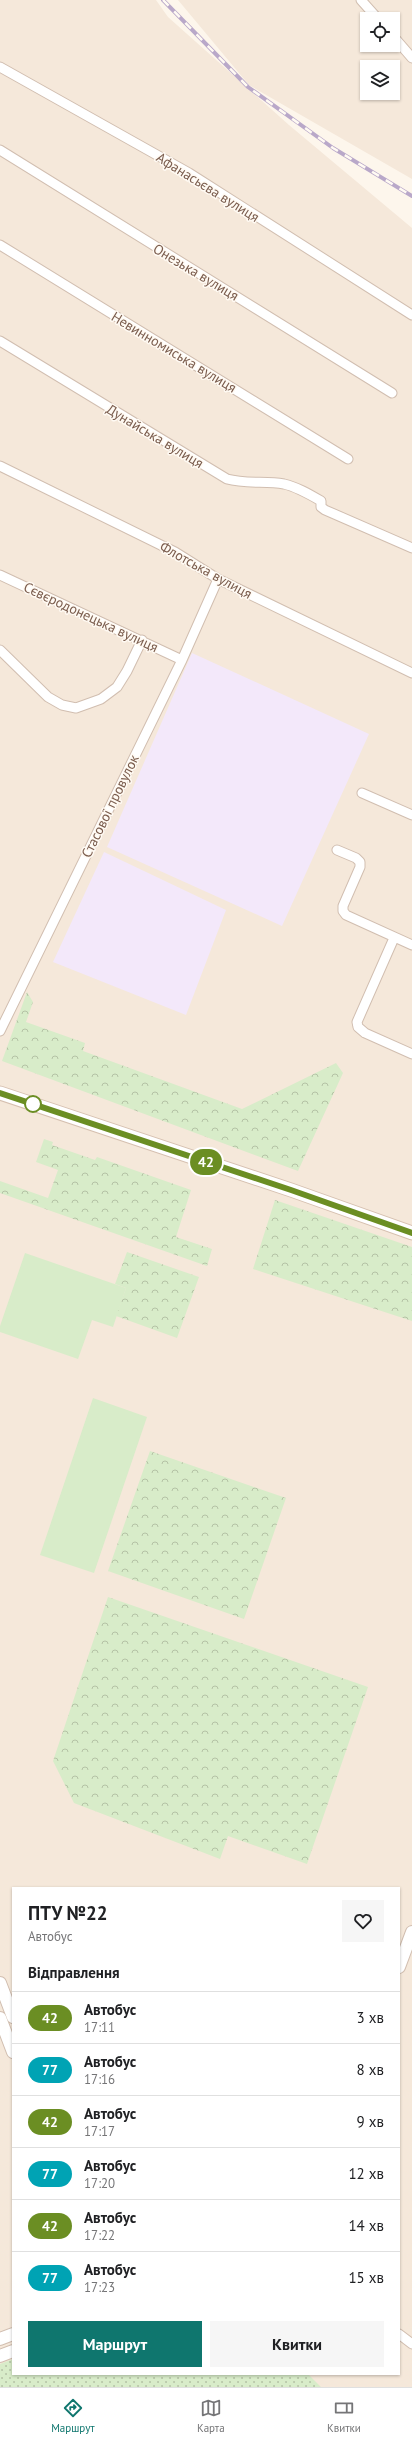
<!DOCTYPE html>
<html lang="uk">
<meta charset="utf-8">
<style>
:root{--surface:#fff;--page:#f6f6f6;--text:#202124;--muted:#757577;--line:#e0e0e0;--accent:#0f766e}
body{margin:0;font-family:"PT Sans",sans-serif;background:var(--page);color:var(--text);height:100vh;display:flex;flex-direction:column;font-size:15px;white-space:nowrap}
*{box-sizing:border-box;margin:0}
p{font-size:13px;color:var(--muted)}
.icon{flex:none;width:22px;height:22px;fill:none;stroke:currentColor;stroke-width:2;stroke-linecap:round;stroke-linejoin:round}
.map{position:relative;flex:1;overflow:hidden}
.drawer{position:absolute;left:12px;top:1887px;width:388px;height:488px;display:flex;flex-direction:column;background:var(--surface);border-radius:0px;box-shadow:0 1px 3px #0004}
.drawer>*{flex:none}
.badge{padding:0 8px;border-radius:13px;font-size:14px;line-height:26px}
.fabs{position:absolute;left:360px;top:12px;display:grid;gap:8px}
.fabs a{display:grid;place-items:center;width:40px;height:40px;border-radius:0px;background:var(--surface);box-shadow:0 1px 3px #0004;font-size:20px}
.map>.badge{position:absolute;translate:-50% -50%;box-shadow:0 0 0 2px #fff}
h2{padding:0 16px;font-size:15px;line-height:36px}
.round{display:grid;place-items:center;flex:none;width:42px;height:42px;border-radius:0px;background:var(--page)}
.head{display:flex;align-items:center;justify-content:space-between;height:68px;padding:0 16px}
h1{font-size:19px;font-weight:700;line-height:30px}
.action{display:flex;gap:8px;margin-top:auto;padding:8px 16px}
.action a{flex:1;height:46px;border-radius:0px;background:var(--accent);color:#fff;font-size:16px;font-weight:700;line-height:46px;text-align:center}
.action a+a{background:var(--page);color:var(--text)}
ul{padding:0;list-style:none}
li{display:flex;align-items:center;gap:12px;height:52px;padding:0 16px;border-top:1px solid var(--line)}
li div{flex:1}
li b{display:block;font-size:15px}
li em{font-style:normal}
li .badge{min-width:44px;font-weight:700;text-align:center}
.tab-bar{display:flex;justify-content:space-around;align-items:center;height:56px;border-top:1px solid var(--line);background:var(--surface);font-size:11px;color:var(--muted)}
.tab-bar a{display:grid;justify-items:center;gap:2px}
.tab-bar .selected{color:var(--accent)}
.map>svg:first-child{display:block}
.residential{fill:#f5e8da;fill-rule:evenodd}
.education{fill:#f3e8fa}
.grass{fill:#d8ecc9}
.forest{fill:url(#forest-crowns)}
.garden{fill:url(#garden-dots)}
.lines{fill:none;stroke-linecap:round;stroke-linejoin:round}
.minor-casing{stroke:#d1beb0;stroke-width:11}
.tertiary-casing{stroke:#d1beb0;stroke-width:14}
.secondary-casing{stroke:#d6c0b0;stroke-width:15}
.minor{stroke:#fff;stroke-width:9}
.tertiary{stroke:#fff;stroke-width:12}
.secondary{stroke:#fff;stroke-width:13}
.rail-casing{stroke:#b9a8c9;stroke-width:4}
.rail{stroke:#fffaf3;stroke-width:2.5;stroke-dasharray:8;stroke-linecap:butt}
.line-casing{stroke:#fff;stroke-width:9}
.line{stroke:#6b8e23;stroke-width:6}
.stop-dot{fill:#fff;stroke:#6b8e23;stroke-width:2}
.labels{text-anchor:middle;dominant-baseline:central;stroke-width:3;stroke-linejoin:round;paint-order:stroke}
.street-label{font-size:14px;fill:#7a5c4d;stroke:#fffaf3}
</style>
<div class="map">
<svg width="412" height="2387" viewBox="0 0 412 2387">
<defs>
<pattern id="forest-crowns" width="20" height="18" patternUnits="userSpaceOnUse"><rect width="20" height="18" fill="#d8ecc9"/><path d="M2 6a3 3 0 1 1 6 0M12 15a3 3 0 1 1 6 0" fill="none" stroke="#b4c2a5"/></pattern>
<pattern id="garden-dots" width="8" height="8" patternUnits="userSpaceOnUse"><rect width="8" height="8" fill="#d8ecc9"/><path d="M2 2h.1M6 6h.1" fill="none" stroke="#b4c2a5" stroke-width="1.8" stroke-linecap="round"/></pattern>
</defs>
<rect width="100%" height="100%" fill="#fdf6ec"/>
<!-- residential -->
<path class="residential" d="M0,0H156L168,17L289,125L412,228V2387H0ZM13,1888H399V2374H13Z
M178,0H412V179L249,85ZM367,19H393V45H367ZM367,67H393V93H367Z"/>
<!-- education -->
<path class="education" d="M192,653L369,734L282,926L107,847Z
M104,852L226,910L186,1015L53,962Z"/>
<!-- grass -->
<path class="grass" d="M25,1253L126,1288L113,1327L92,1320L78,1359L0,1332V1326Z
M93,1398L147,1417L94,1573L40,1555Z"/>
<!-- forest -->
<path class="forest" d="M27,992L33,1002L26,1022L85,1043L83,1051L242,1109L336,1063L343,1073L298,1171L2,1061Z
M44,1139L53,1142L52,1145L95,1160L97,1157L191,1190L176,1237L212,1249L207,1266L0,1193V1181L48,1198L58,1170L36,1162Z
M275,1200L412,1247V1321L253,1269Z
M127,1252L199,1277L177,1338L116,1316L126,1288L115,1284Z
M150,1451L286,1498L244,1619L108,1571Z
M108,1597L368,1687L307,1864L228,1836L220,1859L74,1803L53,1761Z"/>
<!-- garden -->
<path class="garden" d="M13,2359V2374H308L321,2387H0V2364Z"/>
<g class="lines">
<defs>
<path id="minor" d="M361,0L378,19
M393,36L412,58
M0,67L189,173L412,315
M0,150L392,393
M0,245L348,459
M0,341L227,479C246,484 265,481 284,484C297,487 309,494 321,501V507L325,510L412,548
M0,466L175,552L218,579L412,673
M0,575L182,660
M0,650L48,697L62,705L76,708L101,699L117,687L127,671L142,640
M362,793L412,815
M337,850L356,858L360,862V867L343,906V911L346,915L412,945
M394,938L357,1022L358,1027L365,1033L412,1054
M0,1031L182,660L218,579
M399,2334L412,2344"/>
<path id="tertiary" d="M399,1967L412,1932
M0,1983L13,2017
M0,2018L13,2052
M0,2339L13,2334
M0,2356L13,2351"/>
<path id="secondary" d="M0,1093L291,1190L412,1233"/>
</defs>
<!-- minor casing -->
<use href="#minor" class="minor-casing"/>
<!-- tertiary casing -->
<use href="#tertiary" class="tertiary-casing"/>
<!-- secondary casing -->
<use href="#secondary" class="secondary-casing"/>
<!-- minor -->
<use href="#minor" class="minor"/>
<!-- tertiary -->
<use href="#tertiary" class="tertiary"/>
<!-- secondary -->
<use href="#secondary" class="secondary"/>
<defs>
<path id="rail" d="M163,0L248,87L333,148L412,196"/>
</defs>
<!-- rail casing -->
<use href="#rail" class="rail-casing"/>
<!-- rail -->
<use href="#rail" class="rail"/>
</g>
<g class="lines">
<defs>
<path id="line" d="M0,1093L291,1190L412,1233"/>
</defs>
<!-- line casing -->
<use href="#line" class="line-casing"/>
<!-- line -->
<use href="#line" class="line"/>
</g>
<!-- markers -->
<circle class="stop-dot" cx="33" cy="1104" r="8"/>
<g class="labels">
<!-- street labels -->
<g class="street-label">
<text transform="translate(208 187) rotate(32)">Афанасьєва вулиця</text>
<text transform="translate(196 272) rotate(31)">Онезька вулиця</text>
<text transform="translate(174 352) rotate(31)">Невинномиська вулиця</text>
<text transform="translate(155 436) rotate(31)">Дунайська вулиця</text>
<text transform="translate(206 570) rotate(29)">Флотська вулиця</text>
<text transform="translate(91 617) rotate(25)">Сєвєродонецька вулиця</text>
<text transform="translate(110 806) rotate(-64)">Стасової провулок</text>
</g>
</g>
</svg>
<div class="fabs">
<a><svg class="icon" aria-label="locate" viewBox="0 0 24 24"><circle cx="12" cy="12" r="6"/><path d="M12 2v4M12 18v4M2 12h4M18 12h4"/></svg></a>
<a><svg class="icon" aria-label="layers" viewBox="0 0 24 24"><path d="M12 4l9 5-9 5-9-5zM3 14l9 5 9-5"/></svg></a>
</div>
<b class="badge" style="left:206px;top:1162px;background:#6b8e23;color:#fff">42</b>
<section class="drawer">
<div class="head"><div><h1>ПТУ №22</h1><p>Автобус</p></div><a class="round"><svg class="icon" aria-label="heart" viewBox="0 0 24 24"><path d="M12 20l-8-8c-3-5 5-10 8-4 3-6 11-1 8 4z"/></svg></a></div>
<h2>Відправлення</h2>
<ul>
<li><span class="badge" style="background:#6b8e23;color:#fff">42</span><div><b>Автобус</b><p>17:11</p></div><em>3 хв</em></li>
<li><span class="badge" style="background:#00a3b4;color:#fff">77</span><div><b>Автобус</b><p>17:16</p></div><em>8 хв</em></li>
<li><span class="badge" style="background:#6b8e23;color:#fff">42</span><div><b>Автобус</b><p>17:17</p></div><em>9 хв</em></li>
<li><span class="badge" style="background:#00a3b4;color:#fff">77</span><div><b>Автобус</b><p>17:20</p></div><em>12 хв</em></li>
<li><span class="badge" style="background:#6b8e23;color:#fff">42</span><div><b>Автобус</b><p>17:22</p></div><em>14 хв</em></li>
<li><span class="badge" style="background:#00a3b4;color:#fff">77</span><div><b>Автобус</b><p>17:23</p></div><em>15 хв</em></li>
</ul>
<div class="action"><a>Маршрут</a><a>Квитки</a></div>
</section>
</div>
<nav class="tab-bar">
<a class="selected"><svg class="icon" aria-label="directions" viewBox="0 0 24 24"><path d="M12 3l9 9-9 9-9-9zM9 14v-3h6M13 9l2 2-2 2"/></svg>Маршрут</a>
<a><svg class="icon" aria-label="map" viewBox="0 0 24 24"><path d="M3 6l6-2 6 2 6-2v14l-6 2-6-2-6 2zM9 4v14M15 6v14"/></svg>Карта</a>
<a><svg class="icon" aria-label="tickets" viewBox="0 0 24 24"><path d="M3 7h18v10H3zM15 7v10"/></svg>Квитки</a>
</nav>
